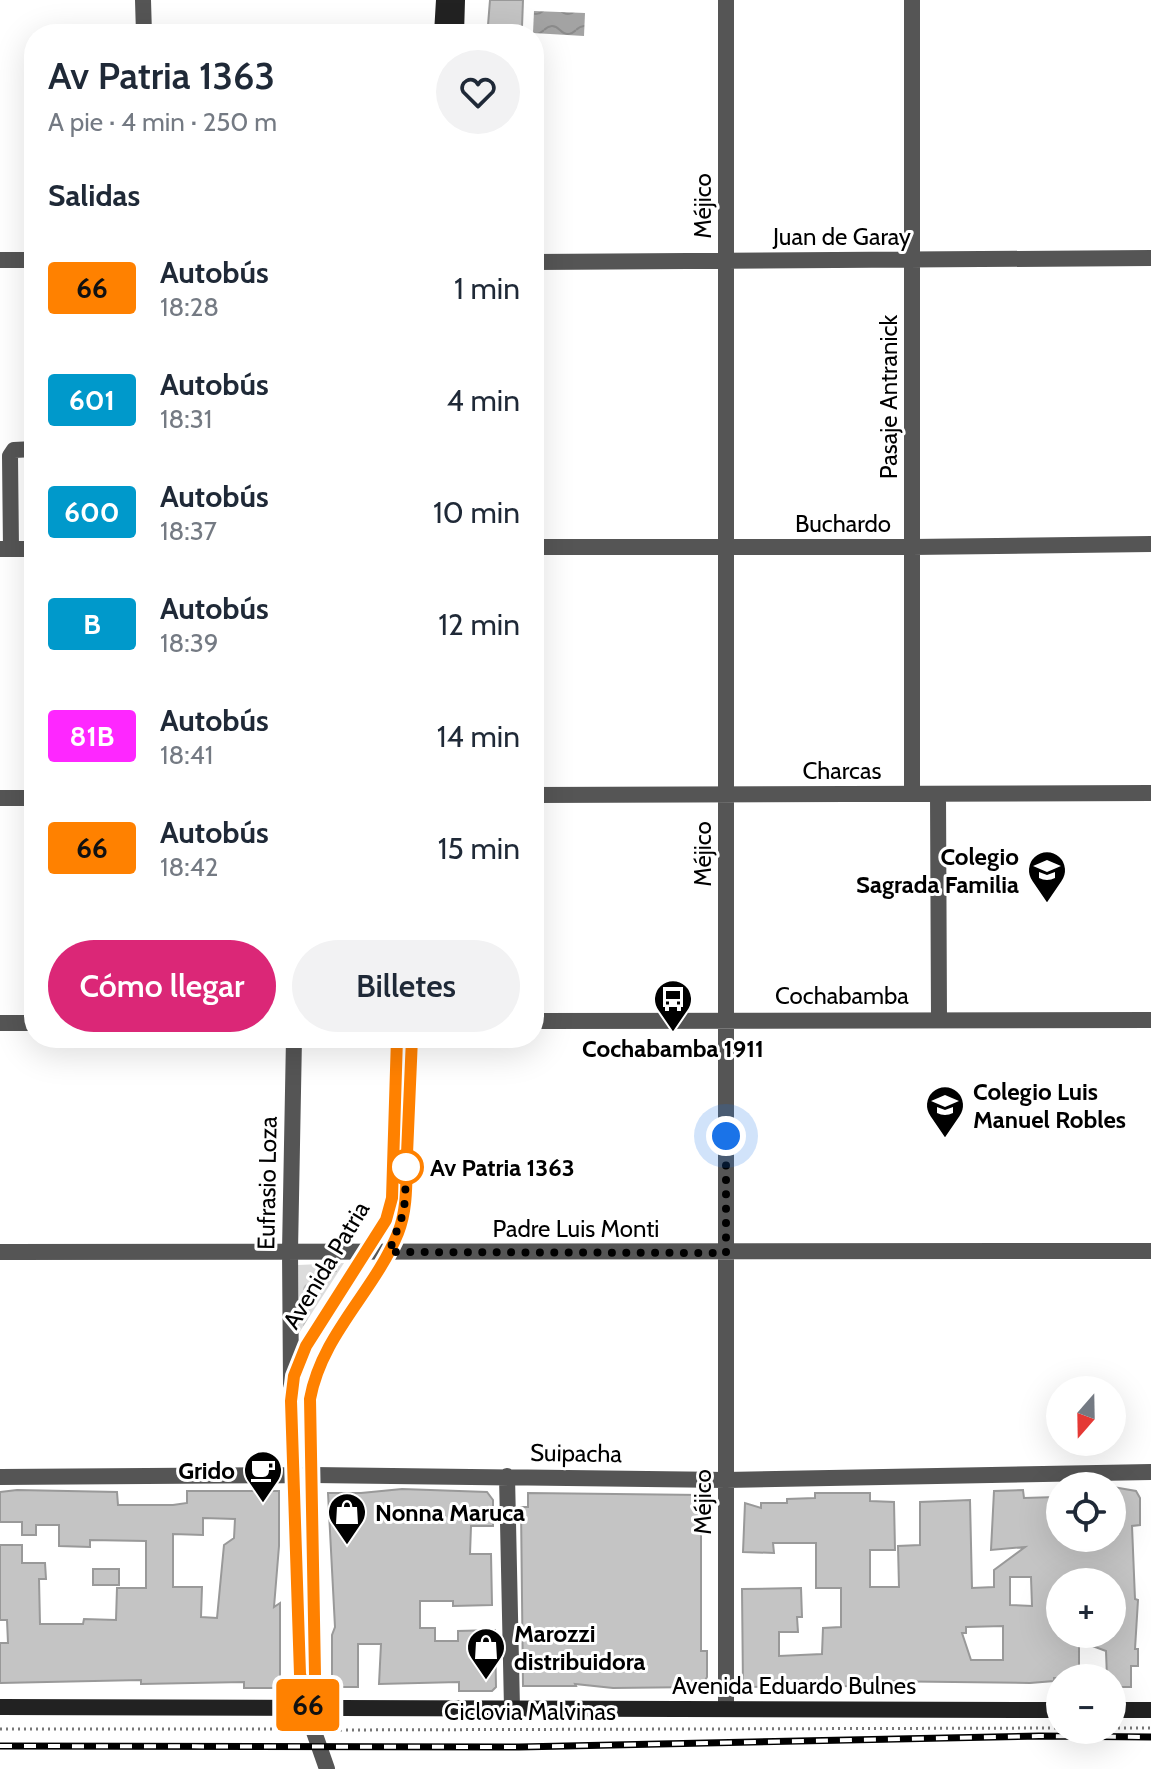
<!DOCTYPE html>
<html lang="es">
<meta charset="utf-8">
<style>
:root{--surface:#fff;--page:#f2f2f3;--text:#1f2937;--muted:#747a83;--accent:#db2777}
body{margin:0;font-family:Cabin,sans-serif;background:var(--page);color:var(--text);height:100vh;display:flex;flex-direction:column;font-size:30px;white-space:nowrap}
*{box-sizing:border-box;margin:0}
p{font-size:26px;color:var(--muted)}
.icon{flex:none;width:44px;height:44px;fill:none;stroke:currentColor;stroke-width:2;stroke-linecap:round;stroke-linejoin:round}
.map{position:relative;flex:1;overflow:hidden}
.panel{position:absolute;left:24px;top:24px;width:520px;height:1024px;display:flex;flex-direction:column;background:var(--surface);border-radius:32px;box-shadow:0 8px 32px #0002}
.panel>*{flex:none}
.badge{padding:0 16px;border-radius:6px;font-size:28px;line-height:52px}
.needle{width:52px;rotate:200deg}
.controls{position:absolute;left:1046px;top:1376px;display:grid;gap:16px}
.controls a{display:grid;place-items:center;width:80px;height:80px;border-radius:50%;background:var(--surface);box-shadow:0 8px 32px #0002;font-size:40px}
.you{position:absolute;width:40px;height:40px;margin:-20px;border:6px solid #fff;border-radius:50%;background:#1a73e8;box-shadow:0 0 0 12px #1a73e833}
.map>.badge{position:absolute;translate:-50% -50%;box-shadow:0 0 0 4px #fff}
h2{padding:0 24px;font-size:30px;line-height:72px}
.round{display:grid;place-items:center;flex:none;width:84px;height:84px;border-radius:42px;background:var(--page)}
.overview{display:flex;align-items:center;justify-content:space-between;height:136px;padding:0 24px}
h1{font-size:38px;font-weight:600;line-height:60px}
.action{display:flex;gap:16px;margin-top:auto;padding:16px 24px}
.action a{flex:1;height:92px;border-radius:48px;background:var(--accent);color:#fff;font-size:32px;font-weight:600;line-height:92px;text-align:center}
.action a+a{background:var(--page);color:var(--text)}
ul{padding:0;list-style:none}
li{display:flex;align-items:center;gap:24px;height:112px;padding:0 24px}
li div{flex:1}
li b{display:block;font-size:30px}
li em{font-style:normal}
li .badge{min-width:88px;font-weight:700;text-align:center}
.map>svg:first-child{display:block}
.park{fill:url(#park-crowns)}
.water{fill:url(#water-waves)}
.building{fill:#c4c4c4;stroke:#999;stroke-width:2;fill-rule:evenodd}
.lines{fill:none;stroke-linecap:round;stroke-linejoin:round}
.path{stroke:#777;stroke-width:3;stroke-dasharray:2 4;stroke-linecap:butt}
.street{stroke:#555;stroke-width:16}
.secondary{stroke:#222;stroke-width:16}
.rail-casing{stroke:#000;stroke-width:7}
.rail{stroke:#fff;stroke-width:4;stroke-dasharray:12;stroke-linecap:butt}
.line-casing{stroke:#fff;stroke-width:18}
.line{stroke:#ff8100;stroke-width:12}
.walk{stroke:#000;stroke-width:8;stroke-dasharray:0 14.4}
.stop-dot{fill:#fff;stroke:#ff8100;stroke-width:4}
.labels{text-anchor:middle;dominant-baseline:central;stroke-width:6;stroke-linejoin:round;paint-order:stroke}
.street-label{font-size:24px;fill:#000;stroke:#fff}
.poi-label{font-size:24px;font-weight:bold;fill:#000;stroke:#fff;text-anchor:start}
.stop-label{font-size:24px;font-weight:bold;fill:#000;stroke:#fff;text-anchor:start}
</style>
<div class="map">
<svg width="1151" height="1769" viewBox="0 0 1151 1769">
<defs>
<pattern id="park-crowns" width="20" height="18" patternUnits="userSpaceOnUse" patternTransform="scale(2)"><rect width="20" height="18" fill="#dcdcdc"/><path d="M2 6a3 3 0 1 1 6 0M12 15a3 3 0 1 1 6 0" fill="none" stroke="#bbb"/></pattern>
<pattern id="water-waves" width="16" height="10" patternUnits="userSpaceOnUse" patternTransform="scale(2)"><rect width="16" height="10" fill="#a3a3a3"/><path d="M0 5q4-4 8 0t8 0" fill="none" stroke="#8b8b8b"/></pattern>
</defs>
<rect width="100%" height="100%" fill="#fff"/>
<!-- park -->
<path class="park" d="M344,1263L299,1333L298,1265Z"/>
<!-- water -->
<path class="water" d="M534,11L585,13L584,36L533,33Z"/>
<!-- building -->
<path class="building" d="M490,0H523L522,27L488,25Z
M1113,1487L1136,1491L1140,1498V1525L1132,1526L1135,1599L1138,1600L1135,1649H1138V1666H1131V1687H1112V1678H1107L1106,1651L1079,1641V1678H1054V1681L1030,1683L869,1681V1686L743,1687L742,1589L801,1588L802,1617H797L798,1632H779V1656L822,1654L823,1628L841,1627V1588H816V1543H773L774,1553L743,1552L745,1503L761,1508V1503H787V1499L815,1498V1493H870V1501L894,1502L895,1550H870V1587H899L898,1546L920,1545V1502L970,1500L972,1588L994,1587V1570L1025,1547L991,1550L994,1491L1023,1490L1024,1498L1056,1497L1057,1534H1060V1538H1112V1533H1119ZM1010,1577H1031L1032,1606L1010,1605ZM1060,1582H1112V1634H1060ZM1003,1626V1660H971L962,1633H966V1627Z
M402,1489L487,1492L493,1500V1526H471L470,1554H491L492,1605L453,1606V1601H420V1628H435V1641H458V1631L495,1630L496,1687L492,1691H459V1682L379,1684L381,1644H358V1687H332V1635L335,1627L328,1493H361Z
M17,1490L117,1492L118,1505H173L187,1503V1491H279V1546L274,1607L280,1603V1684L274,1688H244V1682L141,1684V1680L0,1683V1643H8L7,1620H0V1545H22V1563H45L46,1579H39L40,1624H83L84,1619L116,1620L117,1588H146V1541L90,1540V1547L59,1546V1525H36V1535H22V1522H0V1492ZM203,1518L235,1519L234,1538L224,1545L217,1618L201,1617L202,1587H173V1534L203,1535Z
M528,1493L701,1495V1651H707V1677L703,1684L698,1687L613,1688L575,1684L576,1686H523L521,1507H528Z
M93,1569H119V1585H93Z"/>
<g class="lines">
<!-- path -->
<path class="path" d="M1112,1728H1151
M0,1729H300
M328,1730L1060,1728"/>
<!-- street -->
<path class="street" d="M143,0L144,34
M726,0V1709
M912,0V794
M0,260H34
M534,262L1151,258
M534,547H912L1151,544
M0,549H34
M11,549L10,456L14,450L34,449
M938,794L939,1018
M534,795L1151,793
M0,798H34
M534,1021L1151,1020
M0,1023H34
M0,1252L1151,1251
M291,1384L290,1251L294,1038
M507,1476L512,1708
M0,1477L313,1475L726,1480L1151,1472
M309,1706L313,1729L327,1769"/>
<!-- secondary -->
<path class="secondary" d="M442,34L444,0
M456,34L457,0
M310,1700L315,1675L310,1399C322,1334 374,1292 398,1233C408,1208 406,1180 407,1154C409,1115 410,1077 412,1038
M309,1706L300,1674L291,1401L294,1376L306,1346L386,1220L392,1198L397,1038
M0,1707L1060,1710
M1112,1710H1151"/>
<defs>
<path id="rail" d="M0,1746L519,1747L1039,1736L1151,1737"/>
</defs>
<!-- rail casing -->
<use href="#rail" class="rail-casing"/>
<!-- rail -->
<use href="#rail" class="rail"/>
</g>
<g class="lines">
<defs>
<path id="line" d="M397,1038L392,1198L386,1220L306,1346L294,1376L291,1401L300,1674L309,1706L315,1675L310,1399C322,1334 374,1292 398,1233C408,1208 406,1180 407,1154C409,1115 410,1077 412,1038"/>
</defs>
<!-- line casing -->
<use href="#line" class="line-casing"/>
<!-- line -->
<use href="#line" class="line"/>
<!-- walk -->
<path class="walk" d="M406,1167L407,1164L404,1211L389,1252L726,1253V1136"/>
</g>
<!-- icons -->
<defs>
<symbol id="school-pin" viewBox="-11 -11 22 30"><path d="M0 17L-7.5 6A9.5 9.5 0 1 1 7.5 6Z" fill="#000" stroke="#fff"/><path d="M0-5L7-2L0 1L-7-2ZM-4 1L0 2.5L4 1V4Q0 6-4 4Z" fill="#fff"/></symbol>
<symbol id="bus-pin" viewBox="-11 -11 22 30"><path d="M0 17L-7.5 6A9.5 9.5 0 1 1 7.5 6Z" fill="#000" stroke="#fff"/><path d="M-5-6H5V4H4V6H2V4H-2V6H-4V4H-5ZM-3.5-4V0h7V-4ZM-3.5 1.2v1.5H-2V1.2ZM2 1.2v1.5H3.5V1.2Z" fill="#fff"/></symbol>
<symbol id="cafe-pin" viewBox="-11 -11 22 30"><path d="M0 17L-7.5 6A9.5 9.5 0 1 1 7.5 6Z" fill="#000" stroke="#fff"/><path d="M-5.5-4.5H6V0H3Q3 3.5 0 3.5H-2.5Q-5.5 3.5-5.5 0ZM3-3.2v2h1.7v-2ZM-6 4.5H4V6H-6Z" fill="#fff"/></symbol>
<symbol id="shop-pin" viewBox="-11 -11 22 30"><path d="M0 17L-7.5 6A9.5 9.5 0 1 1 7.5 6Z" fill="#000" stroke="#fff"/><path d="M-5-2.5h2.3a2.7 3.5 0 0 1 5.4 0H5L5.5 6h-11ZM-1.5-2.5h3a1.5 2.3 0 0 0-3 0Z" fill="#fff"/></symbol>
</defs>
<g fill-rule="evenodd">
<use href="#school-pin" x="1025" y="848" width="44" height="60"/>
<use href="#bus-pin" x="651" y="977" width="44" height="60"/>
<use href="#school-pin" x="923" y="1083" width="44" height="60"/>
<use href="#cafe-pin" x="241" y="1448" width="44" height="60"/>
<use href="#shop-pin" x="325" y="1490" width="44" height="60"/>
<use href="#shop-pin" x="464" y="1625" width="44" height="60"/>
</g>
<!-- markers -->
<circle class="stop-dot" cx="406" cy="1167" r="16"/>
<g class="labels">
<!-- street labels -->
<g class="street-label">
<text transform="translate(702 206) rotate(-90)">Méjico</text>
<text x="842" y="236">Juan de Garay</text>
<text transform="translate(888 397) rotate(-90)">Pasaje Antranick</text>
<text x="843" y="523">Buchardo</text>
<text x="842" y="770">Charcas</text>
<text transform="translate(702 854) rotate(-90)">Méjico</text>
<text x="842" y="995">Cochabamba</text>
<text transform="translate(267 1183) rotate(-89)">Eufrasio Loza</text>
<text x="576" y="1228">Padre Luis Monti</text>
<text transform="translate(326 1265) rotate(-59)">Avenida Patria</text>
<text transform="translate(576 1453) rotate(1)">Suipacha</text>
<text transform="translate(702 1502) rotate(-90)">Méjico</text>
<text x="794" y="1685">Avenida Eduardo Bulnes</text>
<text x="530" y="1711">Ciclovia Malvinas</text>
</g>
<!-- poi labels -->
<g class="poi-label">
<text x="1019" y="856" text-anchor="end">Colegio<tspan x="1019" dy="28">Sagrada Familia</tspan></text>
<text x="673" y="1048" text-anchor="middle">Cochabamba 1911</text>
<text x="973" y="1091">Colegio Luis<tspan x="973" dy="28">Manuel Robles</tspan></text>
<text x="235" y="1470" text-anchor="end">Grido</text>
<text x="375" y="1512">Nonna Maruca</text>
<text x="514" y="1633">Marozzi<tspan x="514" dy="28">distribuidora</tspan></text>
</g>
<!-- stop labels -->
<g class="stop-label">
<text x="430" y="1167">Av Patria 1363</text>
</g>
</g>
</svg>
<div class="controls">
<a><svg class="needle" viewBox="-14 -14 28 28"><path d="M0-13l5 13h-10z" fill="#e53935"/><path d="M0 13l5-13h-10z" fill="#747a83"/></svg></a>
<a><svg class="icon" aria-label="locate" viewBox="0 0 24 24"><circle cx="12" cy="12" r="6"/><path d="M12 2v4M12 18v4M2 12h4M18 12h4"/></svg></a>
<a>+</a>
<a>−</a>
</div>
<div class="you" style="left:726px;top:1136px"></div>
<b class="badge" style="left:308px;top:1705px;background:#ff8100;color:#111">66</b>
<section class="panel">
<div class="overview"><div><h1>Av Patria 1363</h1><p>A pie · 4 min · 250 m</p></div><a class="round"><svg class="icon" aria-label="heart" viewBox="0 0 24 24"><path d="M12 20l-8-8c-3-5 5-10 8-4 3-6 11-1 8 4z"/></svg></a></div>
<h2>Salidas</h2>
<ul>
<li><span class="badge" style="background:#ff8100;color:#111">66</span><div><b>Autobús</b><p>18:28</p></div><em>1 min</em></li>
<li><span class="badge" style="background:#0099cb;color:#fff">601</span><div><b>Autobús</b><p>18:31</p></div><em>4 min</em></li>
<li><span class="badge" style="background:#0099cb;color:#fff">600</span><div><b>Autobús</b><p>18:37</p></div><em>10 min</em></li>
<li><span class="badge" style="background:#0099cb;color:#fff">B</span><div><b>Autobús</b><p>18:39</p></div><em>12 min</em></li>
<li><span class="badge" style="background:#fe27ff;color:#fff">81B</span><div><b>Autobús</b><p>18:41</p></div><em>14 min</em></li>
<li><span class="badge" style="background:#ff8100;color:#111">66</span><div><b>Autobús</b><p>18:42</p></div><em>15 min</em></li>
</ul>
<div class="action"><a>Cómo llegar</a><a>Billetes</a></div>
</section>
</div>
